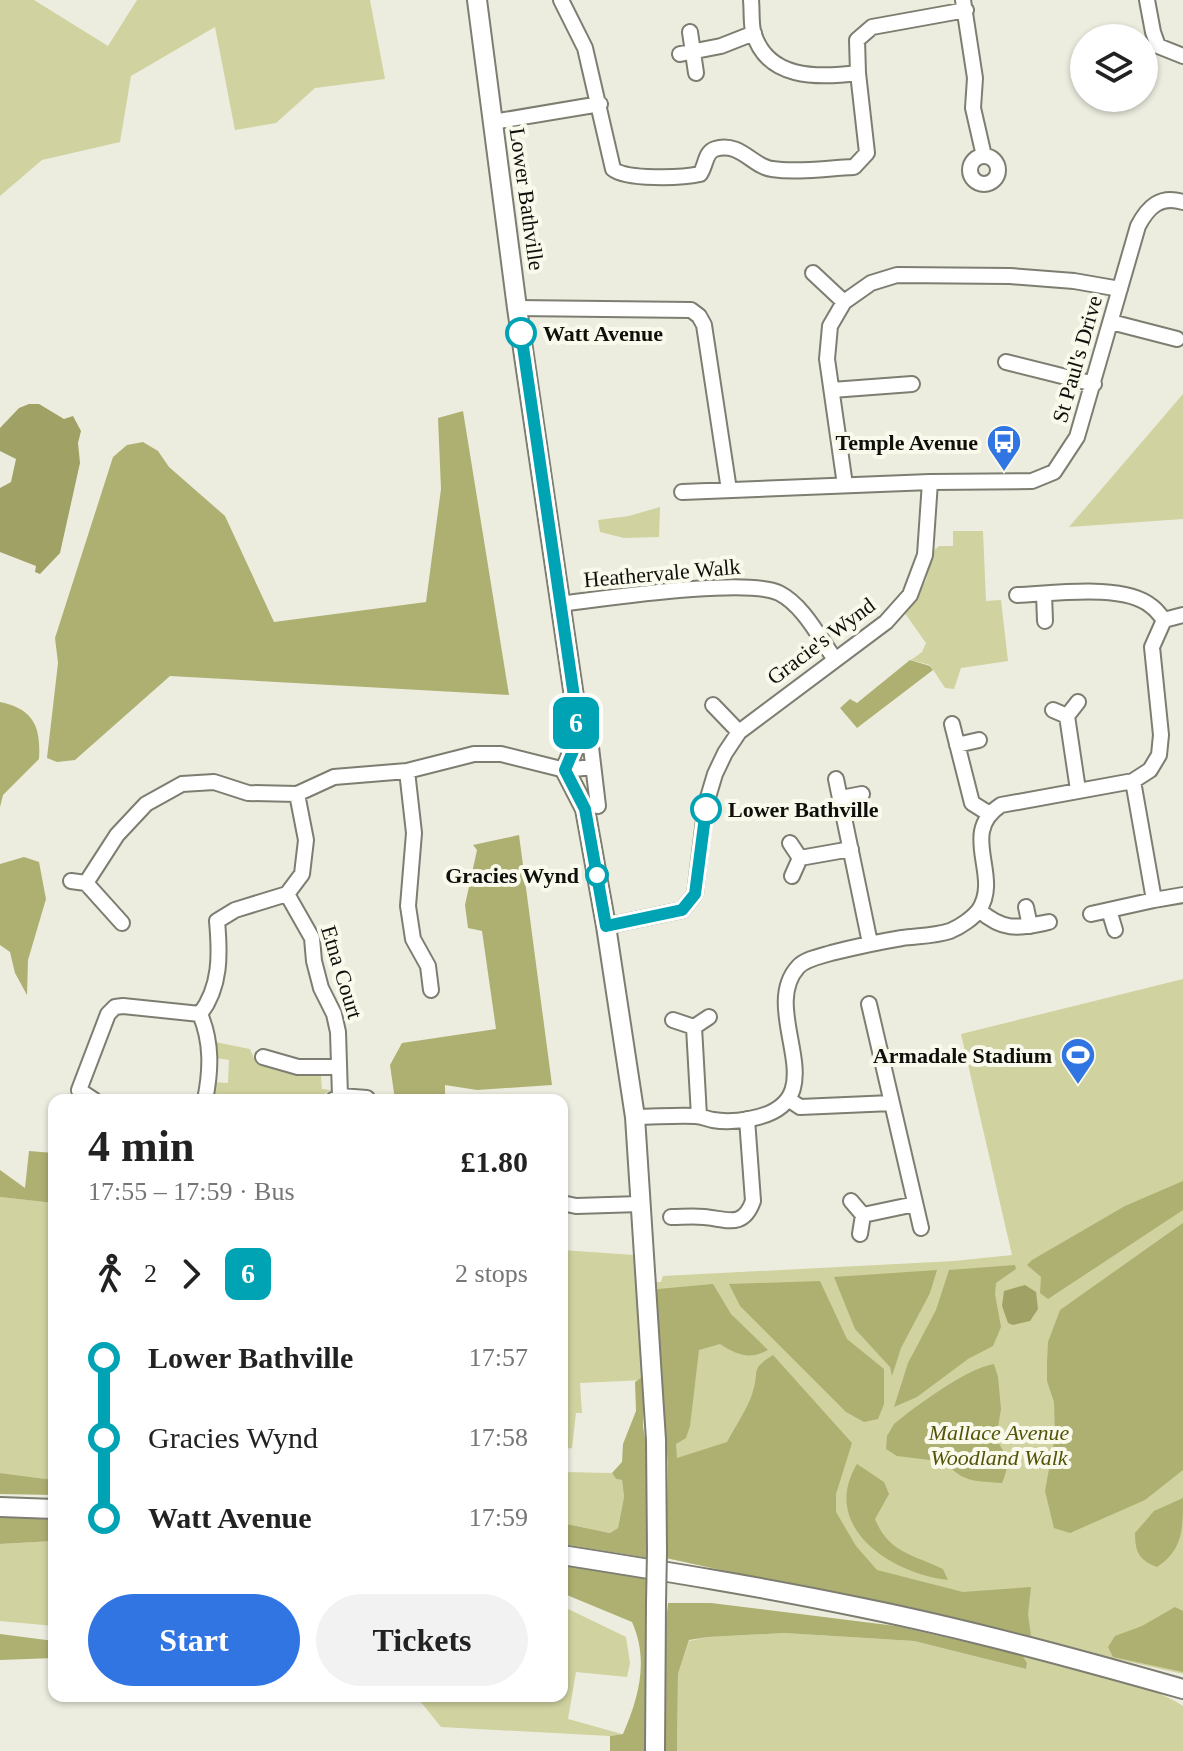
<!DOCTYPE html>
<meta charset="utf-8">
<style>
:root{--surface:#fff;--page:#f2f2f2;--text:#222;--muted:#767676;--accent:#3075e2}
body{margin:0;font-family:Georgia,serif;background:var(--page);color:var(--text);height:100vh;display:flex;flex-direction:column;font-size:30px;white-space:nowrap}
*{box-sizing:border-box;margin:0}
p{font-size:26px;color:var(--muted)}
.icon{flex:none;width:44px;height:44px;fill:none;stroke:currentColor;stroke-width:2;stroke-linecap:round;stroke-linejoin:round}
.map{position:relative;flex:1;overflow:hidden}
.panel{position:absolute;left:48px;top:1094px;width:520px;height:608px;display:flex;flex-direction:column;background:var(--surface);border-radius:16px;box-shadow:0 2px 6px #0004}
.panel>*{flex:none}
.badge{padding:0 16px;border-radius:12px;font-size:28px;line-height:52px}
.tools{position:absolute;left:1070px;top:24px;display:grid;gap:16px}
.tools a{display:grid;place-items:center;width:88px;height:88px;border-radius:50%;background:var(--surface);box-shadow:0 2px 6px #0004;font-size:40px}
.map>.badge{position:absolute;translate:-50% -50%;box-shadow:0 0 0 4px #fff}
.legs{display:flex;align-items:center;gap:12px;height:88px;padding:0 40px;font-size:26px}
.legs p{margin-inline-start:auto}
.headline{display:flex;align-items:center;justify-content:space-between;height:136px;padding:0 40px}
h1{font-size:44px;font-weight:700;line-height:60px}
.button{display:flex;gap:16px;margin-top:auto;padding:16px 40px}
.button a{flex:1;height:92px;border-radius:48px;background:var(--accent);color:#fff;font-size:32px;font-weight:700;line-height:92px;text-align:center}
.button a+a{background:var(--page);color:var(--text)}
ul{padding:0 40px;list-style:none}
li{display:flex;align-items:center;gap:28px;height:80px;font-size:30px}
li i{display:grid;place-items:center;width:12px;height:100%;margin:0 10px;background:currentColor}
li i::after{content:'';width:20px;height:20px;margin:-10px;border:6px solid;border-radius:50%;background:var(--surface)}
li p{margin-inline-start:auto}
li:first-child i{background:linear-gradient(#0000 50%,currentColor 0)}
li:last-child i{background:linear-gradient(currentColor 50%,#0000 0)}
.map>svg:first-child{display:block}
.green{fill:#d0d29f}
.forest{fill:#aeb072}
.water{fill:#a0a164}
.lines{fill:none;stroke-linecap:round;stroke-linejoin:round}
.minor-casing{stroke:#7d7d71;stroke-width:18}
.major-casing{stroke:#7d7d71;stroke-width:22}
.minor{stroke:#fff;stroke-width:14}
.major{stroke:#fff;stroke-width:18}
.major-bridge-casing{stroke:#7d7d71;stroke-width:22;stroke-linecap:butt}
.major-bridge{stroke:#fff;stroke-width:18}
.line-1-casing{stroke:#fff;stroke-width:18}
.line-1{stroke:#00a3b4;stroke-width:12}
.stop-1-dot{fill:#fff;stroke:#00a3b4;stroke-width:4}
.labels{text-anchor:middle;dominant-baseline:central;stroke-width:8;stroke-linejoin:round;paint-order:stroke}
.street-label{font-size:22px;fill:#0f0f0b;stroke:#f9faec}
.stop-label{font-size:22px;font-weight:bold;fill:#0f0f0b;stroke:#f9faec;text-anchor:start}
.poi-label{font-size:22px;font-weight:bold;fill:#0f0f0b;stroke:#f9faec;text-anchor:end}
.park-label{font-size:22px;font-style:italic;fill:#545409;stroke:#f9faec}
</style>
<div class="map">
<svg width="1183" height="1751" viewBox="0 0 1183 1751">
<rect width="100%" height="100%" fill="#eceddf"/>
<!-- green -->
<path class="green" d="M0,0H34L108,46L137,0H370L385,79L315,88L276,123L235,130L215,27L131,76L120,142L42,160L0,196Z
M1183,394V519L1069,527Z
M660,507L659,537L624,538L600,532L598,520L629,516Z
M953,531H983L986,601L1001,600L1008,661L961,668L954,689L945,688L930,665L911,660L922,652L926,643L904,612L917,597L926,580L933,551L939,546H953Z
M1183,979V1674L666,1558L645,1282H661L663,1276L954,1261L1012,1255L961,1034Z
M215,1042L250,1049L256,1063L321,1076L322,1089L331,1090L314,1100H219L214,1093L213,1082L228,1083L229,1060L216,1058Z
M0,1197L54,1203V1480L0,1473Z
M562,1250L634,1255L645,1380L580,1383L582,1413H576L572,1448L562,1449Z
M562,1472L612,1473L616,1479L622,1480L624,1497L618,1528L610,1533L562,1523Z
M54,1541V1626L0,1621V1544Z
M562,1606L626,1637L630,1663L627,1677L576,1672L568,1719L622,1734L610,1736L441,1727L416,1696H562Z
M784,1633L914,1641L1026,1669L1027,1663L1022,1655C1066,1667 1148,1682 1183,1706V1751H677L678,1674L689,1641L708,1637Z"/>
<!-- forest -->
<path class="forest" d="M463,411L509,695L170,676L75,760L57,762L47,758L58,663L55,638L113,457L127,445L143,442L158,451L169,467L225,516L274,622L426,602L441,489L438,418Z
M910,660L930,666L933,670L857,728L840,708L850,699L857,703Z
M0,702C34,709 41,727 39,759L3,795L0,807Z
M519,835L552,1085L477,1090L445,1085V1100H395L390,1065L402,1043L496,1029L482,931L468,928L465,905L477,850L473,845Z
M24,857L39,862L46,899L28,960L27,995L15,973L10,952L0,945V864Z
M29,1151L54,1153V1203L0,1197V1170L25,1188Z
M1183,1181V1210L1048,1299L1040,1293L1041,1277L1027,1265L1032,1260L1125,1206Z
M1183,1223V1470L1145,1500L1070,1533L1054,1528L1045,1491L1055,1436L1054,1402L1047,1381V1363L1048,1342L1060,1310Z
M1015,1265L1016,1269L996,1283L995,1294L1001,1327L993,1346L968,1359L917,1397L894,1407L908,1363L936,1310L949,1270Z
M937,1270L930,1293L901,1348L892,1376L890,1367L855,1329L834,1277Z
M820,1281L847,1339L884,1369V1404L878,1419L864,1422L846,1412L740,1306L729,1284Z
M713,1284L731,1314L768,1350C749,1360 737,1355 720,1344L699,1350L690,1426L686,1438L676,1444L677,1458L727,1442C735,1427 749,1406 753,1391C760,1370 749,1370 773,1355L852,1443L836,1494V1512L856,1546L877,1570L963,1592L1031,1587L1028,1614L1031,1636L666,1558L668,1462L652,1297L658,1289Z
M994,1364L998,1377L1001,1409L996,1440C1008,1455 1010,1466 1002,1483C978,1481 961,1483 946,1462L897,1456L886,1449L887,1436L894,1424C916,1406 967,1368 994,1364Z
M641,1378L645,1380L643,1426L648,1457L649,1558L562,1544V1523L610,1533L618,1528L624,1497L622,1480L616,1479L612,1473L622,1462L623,1444L636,1411L635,1382Z
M857,1464L884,1482L889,1494L875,1519C889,1553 912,1554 943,1569L948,1580C892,1574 819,1527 857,1464Z
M0,1473L54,1480V1495L0,1494Z
M1183,1498C1183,1529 1183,1550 1157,1567C1139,1560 1135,1552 1135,1533L1154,1511Z
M0,1516L54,1520V1541L0,1544Z
M562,1565L647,1579L645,1751H610V1736L623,1734C639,1697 649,1660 632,1622L562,1593Z
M668,1603H711L896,1626L1022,1655L1027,1663L1026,1669L914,1641L784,1633L708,1637L689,1640L678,1674L677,1751H664L665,1632Z
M1175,1607L1183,1611V1672L1113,1657L1108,1647L1115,1636L1142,1626Z
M0,1634L54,1641V1658L0,1660Z"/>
<!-- water -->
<path class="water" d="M29,404H39L64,419L73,416L81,431L78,443L80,463L60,553L40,574L35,572L36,566L0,552V488L11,482L16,459L0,451V428L19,408Z
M1025,1285L1036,1292L1038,1309L1030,1321L1013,1325L1008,1323L1002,1306L1004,1291Z"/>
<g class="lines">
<defs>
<path id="minor" d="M561,0L585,48L613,169C626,180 682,178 700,174C706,166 705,152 715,149C740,141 753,167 772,169C798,173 827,168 854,167L867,153L858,73L857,40L872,27L966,10
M751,0C752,10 751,22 753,31C766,80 818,78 858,73
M963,0L975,78L973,108L984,156
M1147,0L1153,32L1158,46L1183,56
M690,32L696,73
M680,54L721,46L754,33
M493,122L600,104
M970 170a14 14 0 1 1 28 0a14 14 0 1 1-28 0Z
M813,273L844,302
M517,308L691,310L699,316L704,325L729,490
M1111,322L1177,339
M1006,362L1094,384
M832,390L912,384
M845,485L827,359L830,326L844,302L871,283L897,275L1010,276L1074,281L1120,289
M682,492L930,482L1032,481L1054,472L1077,437L1138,226C1148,207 1160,195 1183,202
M1044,594L1045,621
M1017,595C1051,594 1124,583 1151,606C1156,609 1160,615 1164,620
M559,604C602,599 746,577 779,593C803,605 819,637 834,658
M713,705L739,732
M1053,710L1067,716L1078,702
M1067,716L1078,790
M588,722L598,806
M952,724L972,803L988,813
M957,745L979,740
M407,771L414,833L408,906L413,939L428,966L431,990
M836,779L870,943
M841,798L862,794
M790,843L800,858
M792,876L800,858L851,849
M71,881L86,883L117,835L146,804L182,784L214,782L248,793L297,794
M86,883L122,923
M287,894L312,938L314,961L321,988L334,1014L338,1032L340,1096
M1154,900L1183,895
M1026,907L1030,926
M979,910C1004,932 1018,928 1049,922
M1109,910L1115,930
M1091,914L1154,900L1133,781
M606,926L682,910L695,894L706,804L715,774L725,753L739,732L886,622L910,595L925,555L930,482
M869,1004L921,1228
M200,1014C221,987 220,954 217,921L235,910L287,894L302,874L306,840L297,794L334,777L407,771L474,754H501L565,770L592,767
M200,1014C212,1042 211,1070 205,1100
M673,1020L694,1027L699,1116
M694,1027L709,1017
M263,1057L298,1067H339
M788,1099L800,1107L892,1103
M94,1100L79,1090L108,1014L115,1007L123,1006L200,1014
M333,1100L340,1096L367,1098
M635,1117C655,1117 675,1115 695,1116C702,1116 707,1119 713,1120C724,1122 739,1121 749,1119C843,1103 756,1013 798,967C805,959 821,956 831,953C855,947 878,942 902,938C917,936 935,936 950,931C960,927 973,918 979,910C1002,875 958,833 1001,805L1133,781L1150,770L1159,755L1161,735L1152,647L1164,620L1183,615
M851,1201L863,1215L860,1234
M562,1203L576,1206L640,1204
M863,1215L915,1204
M671,1217C682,1217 693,1216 704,1217C727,1219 743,1229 753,1201L747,1119"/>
<path id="major" d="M477,0L517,308L577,717L573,751L565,770L585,809L606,926L635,1117L656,1440L657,1551
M0,1507L54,1509
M562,1555C663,1571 763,1587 863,1608C971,1630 1077,1659 1183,1689
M655,1751L656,1603"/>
</defs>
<!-- minor casing -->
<use href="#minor" class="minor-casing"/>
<!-- major casing -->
<use href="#major" class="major-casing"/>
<!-- minor -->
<use href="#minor" class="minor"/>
<!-- major -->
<use href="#major" class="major"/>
<defs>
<path id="major-bridge" d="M656,1603L657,1551"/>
</defs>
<!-- major-bridge casing -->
<use href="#major-bridge" class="major-bridge-casing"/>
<!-- major-bridge -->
<use href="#major-bridge" class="major-bridge"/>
</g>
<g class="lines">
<defs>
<path id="line-1" d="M521,333L577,717L573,751L565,770L585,809L606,926L682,910L695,894L706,809"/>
</defs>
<!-- line-1 casing -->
<use href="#line-1" class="line-1-casing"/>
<!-- line-1 -->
<use href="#line-1" class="line-1"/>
</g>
<!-- icons -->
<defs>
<symbol id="bus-pin" viewBox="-11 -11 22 30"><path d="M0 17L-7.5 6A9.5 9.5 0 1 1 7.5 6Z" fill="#3075e2" stroke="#f9faec"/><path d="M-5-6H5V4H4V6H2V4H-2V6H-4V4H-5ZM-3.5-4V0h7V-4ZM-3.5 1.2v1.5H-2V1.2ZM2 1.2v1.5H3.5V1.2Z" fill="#fff"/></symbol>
<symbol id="stadium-pin" viewBox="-11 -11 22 30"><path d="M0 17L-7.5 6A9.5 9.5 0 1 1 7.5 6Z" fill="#3075e2" stroke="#f9faec"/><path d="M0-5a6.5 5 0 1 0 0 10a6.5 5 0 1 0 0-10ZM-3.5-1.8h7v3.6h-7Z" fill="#fff"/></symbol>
</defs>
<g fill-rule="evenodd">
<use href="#bus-pin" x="984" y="422" width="40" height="54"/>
<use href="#stadium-pin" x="1058" y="1035" width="40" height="54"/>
</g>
<!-- markers -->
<g class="stop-1-dot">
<circle cx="521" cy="333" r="14"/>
<circle cx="706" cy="809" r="14"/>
<circle cx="597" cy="875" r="10"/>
</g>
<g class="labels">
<!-- street labels -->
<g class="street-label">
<text transform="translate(527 199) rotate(82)">Lower Bathville</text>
<text transform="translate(1077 359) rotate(-74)">St Paul's Drive</text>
<text transform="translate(662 573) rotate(-5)">Heathervale Walk</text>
<text transform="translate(821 641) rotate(-37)">Gracie's Wynd</text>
<text transform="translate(342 972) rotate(73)">Etna Court</text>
</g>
<!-- stop labels -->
<g class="stop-label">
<text x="543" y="333">Watt Avenue</text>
<text x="728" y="809">Lower Bathville</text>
<text x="579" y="875" text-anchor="end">Gracies Wynd</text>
</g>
<!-- poi labels -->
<g class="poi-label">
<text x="978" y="442">Temple Avenue</text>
<text x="1052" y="1055">Armadale Stadium</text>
</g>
<!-- park labels -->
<g class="park-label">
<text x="999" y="1432">Mallace Avenue<tspan x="999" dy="25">Woodland Walk</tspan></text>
</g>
</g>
</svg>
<div class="tools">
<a><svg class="icon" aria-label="layers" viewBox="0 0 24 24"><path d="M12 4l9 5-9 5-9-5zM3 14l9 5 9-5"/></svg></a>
</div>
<b class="badge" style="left:576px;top:723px;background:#00a3b4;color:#fff">6</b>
<section class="panel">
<div class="headline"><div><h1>4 min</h1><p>17:55 – 17:59 · Bus</p></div><b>£1.80</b></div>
<div class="legs"><svg class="icon" aria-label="walk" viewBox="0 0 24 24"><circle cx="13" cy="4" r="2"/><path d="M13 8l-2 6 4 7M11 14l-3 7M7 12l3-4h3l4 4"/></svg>2<svg class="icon" aria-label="forward" viewBox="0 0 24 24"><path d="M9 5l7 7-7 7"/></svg><b class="badge" style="background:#00a3b4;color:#fff">6</b><p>2 stops</p></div>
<ul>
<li><i style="color:#00a3b4"></i><b>Lower Bathville</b><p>17:57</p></li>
<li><i style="color:#00a3b4"></i><span>Gracies Wynd</span><p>17:58</p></li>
<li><i style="color:#00a3b4"></i><b>Watt Avenue</b><p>17:59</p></li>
</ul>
<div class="button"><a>Start</a><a>Tickets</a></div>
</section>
</div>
